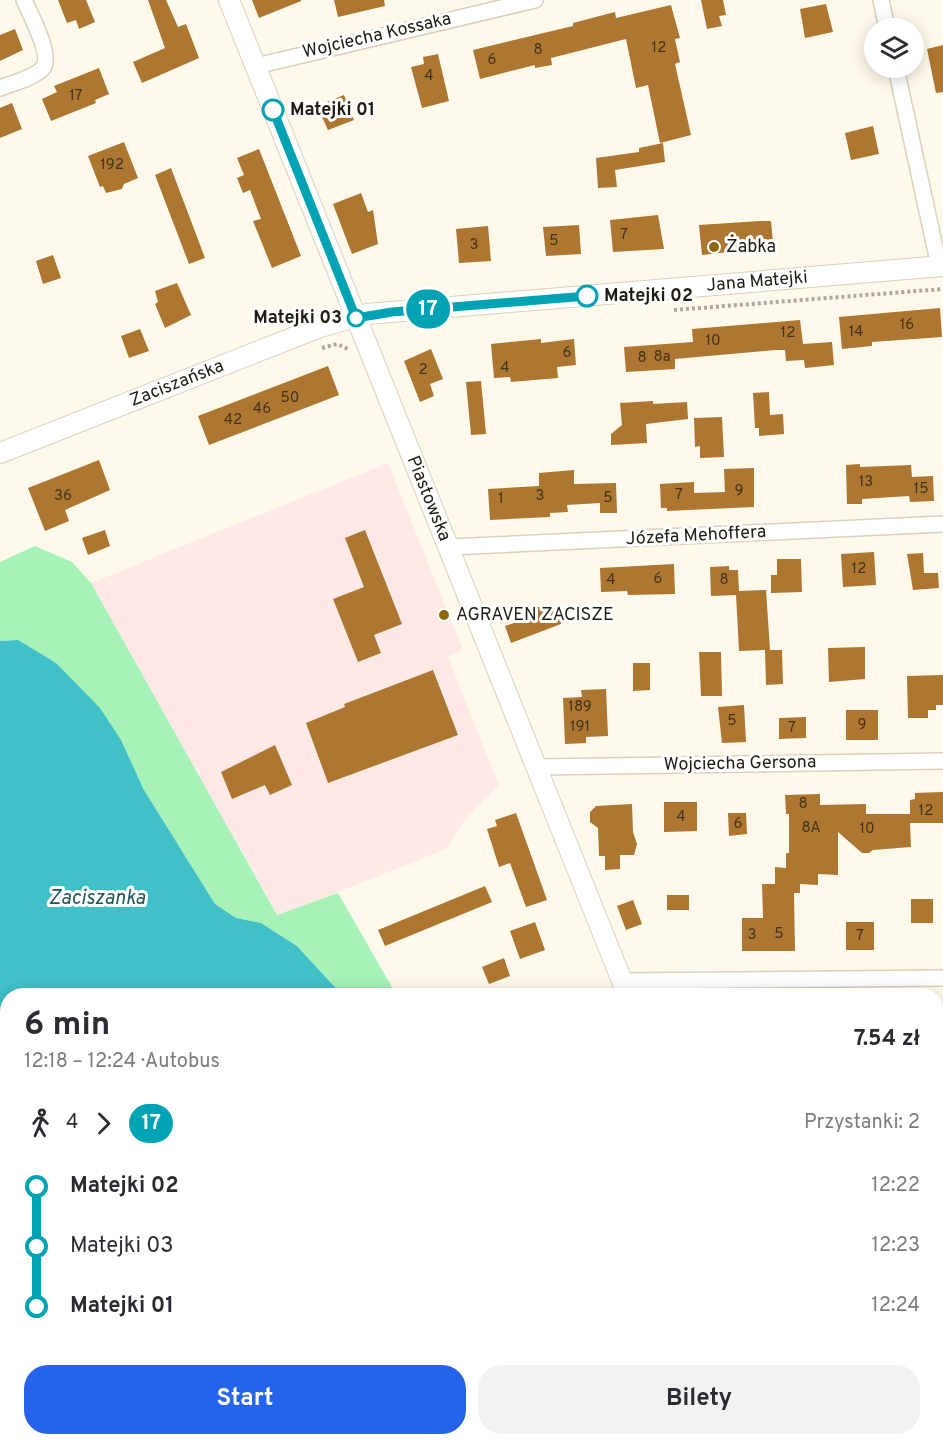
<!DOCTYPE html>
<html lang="pl">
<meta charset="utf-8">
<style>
:root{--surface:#fff;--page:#f2f2f3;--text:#2b2b33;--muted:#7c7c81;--accent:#2563eb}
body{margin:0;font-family:Overpass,sans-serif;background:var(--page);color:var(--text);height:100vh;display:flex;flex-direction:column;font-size:22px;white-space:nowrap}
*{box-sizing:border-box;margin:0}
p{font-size:20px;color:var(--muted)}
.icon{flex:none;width:33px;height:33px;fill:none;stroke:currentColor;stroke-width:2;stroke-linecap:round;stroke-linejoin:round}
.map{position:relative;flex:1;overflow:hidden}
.details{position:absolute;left:0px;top:988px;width:944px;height:458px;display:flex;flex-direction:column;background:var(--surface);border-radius:24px 24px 0 0;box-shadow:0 3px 15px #0003}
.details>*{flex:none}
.badge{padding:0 12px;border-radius:20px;font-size:21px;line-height:39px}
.controls{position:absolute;left:864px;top:18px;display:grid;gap:12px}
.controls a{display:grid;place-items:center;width:60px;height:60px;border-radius:50%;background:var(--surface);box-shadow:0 3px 15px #0003;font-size:30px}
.map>.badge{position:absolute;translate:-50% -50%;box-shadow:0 0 0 3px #fff}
.legs{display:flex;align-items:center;gap:9px;height:66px;padding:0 24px;font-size:20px}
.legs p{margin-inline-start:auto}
.summary{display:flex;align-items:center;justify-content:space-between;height:102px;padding:0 24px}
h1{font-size:33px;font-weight:700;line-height:45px}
.action{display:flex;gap:12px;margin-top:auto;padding:12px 24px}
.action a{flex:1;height:69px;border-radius:24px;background:var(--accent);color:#fff;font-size:24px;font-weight:700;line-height:69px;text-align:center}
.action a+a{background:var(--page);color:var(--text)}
ul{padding:0 24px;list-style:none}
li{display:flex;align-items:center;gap:21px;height:60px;font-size:22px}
li i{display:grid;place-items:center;width:9px;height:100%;margin:0 8px;background:currentColor}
li i::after{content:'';width:15px;height:15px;margin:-8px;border:4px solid;border-radius:50%;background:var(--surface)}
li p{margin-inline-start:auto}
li:first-child i{background:linear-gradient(#0000 50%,currentColor 0)}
li:last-child i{background:linear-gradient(currentColor 50%,#0000 0)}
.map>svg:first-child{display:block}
.industrial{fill:#ffe9e6}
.green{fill:#a6f2b9}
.water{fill:#42c0c8}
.building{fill:#ad7631}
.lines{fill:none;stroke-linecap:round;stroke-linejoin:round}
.minor-casing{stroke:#dad1bb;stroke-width:18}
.tertiary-casing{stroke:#dad1bb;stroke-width:22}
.path{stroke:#ada89c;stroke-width:4;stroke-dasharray:3 3;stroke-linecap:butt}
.minor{stroke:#fff;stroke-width:15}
.tertiary{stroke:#fff;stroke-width:20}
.line-1-casing{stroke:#fff;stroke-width:14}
.line-1{stroke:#00a3b4;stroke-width:9}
.stop-1-dot{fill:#fff;stroke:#00a3b4;stroke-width:3}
.poi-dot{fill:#8f670d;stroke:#fff;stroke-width:2}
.labels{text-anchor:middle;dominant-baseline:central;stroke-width:6;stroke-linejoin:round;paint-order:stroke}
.number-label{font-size:15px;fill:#43321b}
.street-label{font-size:18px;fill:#201c14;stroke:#fff}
.stop-label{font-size:18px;font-weight:bold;fill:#201c14;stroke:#fff;text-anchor:start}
.poi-label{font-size:18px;fill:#201c14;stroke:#fff;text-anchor:start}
.water-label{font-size:20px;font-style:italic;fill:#21565a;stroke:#fff}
</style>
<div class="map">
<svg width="943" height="1445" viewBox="0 0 943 1445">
<rect width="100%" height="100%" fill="#fff9eb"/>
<!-- industrial -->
<path class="industrial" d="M388,463L463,650L448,657L499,785L464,821L446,849L278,916L91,583Z"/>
<!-- green -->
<path class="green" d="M35,546L72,562L91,583L277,915L338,893L397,996H343L297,946L261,923L236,918L215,904L144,790L121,740L18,640L0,641V562Z
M936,1367H943V1445H837L834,1439L936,1438Z
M0,1376H7V1395L0,1394Z
M0,1401L7,1403L8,1438L284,1439L279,1445H0Z"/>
<!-- water -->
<path class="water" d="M18,640L56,663L100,708L121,740L144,790L215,904L236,918L261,923L297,946L343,996H8L7,1376H0V641Z
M327,1439V1438L452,1439L446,1445H326Z"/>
<!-- building -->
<path class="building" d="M58,0H86L95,22L79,29L76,20L67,23Z
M148,0H166L178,27L186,24L199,58L142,83L133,62L165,48Z
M252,0H301V1L259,18Z
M334,0H384L385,6L338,17Z
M701,0H723L726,15L719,16L722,26L707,29Z
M826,4L833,32L805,38L800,9Z
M671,5L680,38L675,39L680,62L675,64L691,135L660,143L648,85L636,88L626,39L551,58L552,65L535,68V65L480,79L473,50L573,26V23L615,12L616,18Z
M15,29L23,50L0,61V35Z
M943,45V92L936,93L927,49Z
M438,54L449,101L422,108L411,67L424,64L423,57Z
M99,68L109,94L95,100L96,103L51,121L42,99L57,92L54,86Z
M344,95L354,120L328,130L317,106Z
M12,103L22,129L0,138V108Z
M873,126L879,154L851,160L845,133Z
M124,142L138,178L124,184L122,189L106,193L103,186L100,187L88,156Z
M663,143L665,162L615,170L617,187L598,188L596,158L639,152V148Z
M259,149L301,256L272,268L253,221L261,219L250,190L243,193L237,178L244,175L237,158Z
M171,168L205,258L189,264L155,175Z
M361,193L368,212L373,210L378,244L352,254L333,204Z
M658,215L664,249L613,252L610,220Z
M760,221H771L773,243L727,248L728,252L702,255L699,225Z
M579,225L581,254L546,256L543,227Z
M488,226L491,261L459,263L456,229Z
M53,255L61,278L43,284L36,261Z
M177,283L191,315L165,328L155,304L158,302L155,291Z
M940,308L942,337L872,342V346L842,349L839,317Z
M800,320L803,344L832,342L834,365L805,368L804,360L786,361L785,350H775L675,359V369L626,372L624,347L693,342L692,329Z
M140,329L149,351L129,358L121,336Z
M541,339V343L574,339L576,365L557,367L558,378L511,382L510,377L494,378L491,344Z
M431,349L443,379L430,384L434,396L420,402L404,361Z
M328,366L339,395L209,445L198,416Z
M481,381L486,434L471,435L466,382Z
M769,392L770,415L783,414L784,434L759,436V428H755L753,393Z
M653,401V404L687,402L688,419L646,424L647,443L611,445V434L622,425L620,403Z
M722,417L724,457L700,458V446L695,447L694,418Z
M99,460L110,490L65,510L69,521L45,531L28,488Z
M860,464V467L911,465L912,477L933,476L934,501L910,502L909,496L862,499V504H847L846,465Z
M754,468V507L667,511V508H661L660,484L694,482V493L725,492L724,469Z
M574,470V484L616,483L617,513H600V503L567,505L568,512L550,513V517L490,520L488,489L539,486V473Z
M105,530L110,546L88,555L82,538Z
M365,530L402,624L374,635L381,653L358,662L333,599L364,587L345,538Z
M874,552L876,585L843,587L841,554Z
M923,553L924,573H938L939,588L913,590L907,554Z
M777,559H801L802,592L771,593V575H777Z
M674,564L675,594L628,595L627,591L601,592L600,568Z
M729,566V570H738L739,591L766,590L770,650H782L783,684L766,685L765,650L739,651L736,595L711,596L710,567Z
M546,604L547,610L560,609L561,624L511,643L505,626L514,623L512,617Z
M865,647V679L829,682L828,648Z
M699,652H721L722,696H701Z
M633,663H650V690L633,691Z
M433,670L458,735L328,783L306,723L345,707L344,704Z
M943,675V705H936V710H928V718H908L907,676Z
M606,689L608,736L586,737V743L565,744L563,698L582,697L581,690Z
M744,705L746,742L722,743L718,707Z
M846,710H878V740H846Z
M806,717V738L779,739V718Z
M275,745L292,785L270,795L265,785L232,799L221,772Z
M943,792V823H910L911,847L873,850L869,853H862L838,832V875L818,874V885L800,884V893H794L795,951H742V918H763L762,884H775V867L786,868V853H789V814H786L785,795L820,794V805L866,804V814H910V800L915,799V793Z
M664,802H697V831L664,832Z
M632,804L633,832L637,844L634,855H620V869L605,870V856H599L598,828L590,822V812L596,806Z
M516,813L547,900L526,907L510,863L499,867L487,829L497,826L495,820Z
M728,813H746L747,834L729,836Z
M485,886L492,902L385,946L378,930Z
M667,895H689V910H667Z
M911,899H933V923H911Z
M633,900L642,924L626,930L617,906Z
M535,922L545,950L520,959L510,931Z
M846,922H874V950H846Z
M504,958L510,976L489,984L482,967Z"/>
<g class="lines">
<defs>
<path id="minor" d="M881,0L887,28
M256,66L535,0
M896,68L939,266
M0,88C13,83 33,78 42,69C54,58 30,14 24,0
M449,547L943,524
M537,767L943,761
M622,981L943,978
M936,1165H943
M936,1355H943"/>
<g id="tertiary">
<path id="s1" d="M229,0L628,996"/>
<path id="s2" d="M0,453L320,327L367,314L943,266"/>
<path d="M802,1438L805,1445"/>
</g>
</defs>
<!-- minor casing -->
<use href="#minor" class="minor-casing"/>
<!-- tertiary casing -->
<use href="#tertiary" class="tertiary-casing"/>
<!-- path -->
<path class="path" d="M674,310L943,289
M322,348L337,344L348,349
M0,1396L8,1398
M830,1438L832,1445
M262,1445L266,1438"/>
<!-- minor -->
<use href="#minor" class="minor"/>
<!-- tertiary -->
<use href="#tertiary" class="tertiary"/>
</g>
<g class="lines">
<defs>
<path id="line-1" d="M273,110L356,318L392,312L587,296"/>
</defs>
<!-- line-1 casing -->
<use href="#line-1" class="line-1-casing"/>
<!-- line-1 -->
<use href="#line-1" class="line-1"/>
</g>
<!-- markers -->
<g class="stop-1-dot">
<circle cx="273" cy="110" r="10"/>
<circle cx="587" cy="296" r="10"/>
<circle cx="356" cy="318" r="8"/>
</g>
<g class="poi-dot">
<circle cx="714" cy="247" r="6"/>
<circle cx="444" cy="615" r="6"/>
</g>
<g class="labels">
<!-- number labels -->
<g class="number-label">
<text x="659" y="48">12</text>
<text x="538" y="50">8</text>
<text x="492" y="60">6</text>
<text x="429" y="76">4</text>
<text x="76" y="96">17</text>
<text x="112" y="165">192</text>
<text x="624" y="235">7</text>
<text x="554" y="241">5</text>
<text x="474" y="245">3</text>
<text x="907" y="325">16</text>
<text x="856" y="332">14</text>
<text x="788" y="333">12</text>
<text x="713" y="341">10</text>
<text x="567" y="353">6</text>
<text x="662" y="357">8a</text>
<text x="642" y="358">8</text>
<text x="505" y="368">4</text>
<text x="423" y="370">2</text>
<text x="290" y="398">50</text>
<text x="262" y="409">46</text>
<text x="233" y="420">42</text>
<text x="866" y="482">13</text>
<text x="921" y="489">15</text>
<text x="739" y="491">9</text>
<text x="679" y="495">7</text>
<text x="63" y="496">36</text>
<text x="540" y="496">3</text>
<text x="608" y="498">5</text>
<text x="501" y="499">1</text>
<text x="859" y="569">12</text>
<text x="658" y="579">6</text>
<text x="611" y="580">4</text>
<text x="724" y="580">8</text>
<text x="580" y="707">189</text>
<text x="732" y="721">5</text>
<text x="862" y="725">9</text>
<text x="580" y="727">191</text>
<text x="792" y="728">7</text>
<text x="803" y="804">8</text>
<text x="926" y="811">12</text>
<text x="681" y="817">4</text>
<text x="738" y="824">6</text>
<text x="811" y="828">8A</text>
<text x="867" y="829">10</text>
<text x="779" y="934">5</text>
<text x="752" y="935">3</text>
<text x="860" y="936">7</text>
</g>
<!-- street labels -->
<g class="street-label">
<text transform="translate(377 36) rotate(-13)">Wojciecha Kossaka</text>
<text stroke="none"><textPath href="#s2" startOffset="784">Jana Matejki</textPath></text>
<text stroke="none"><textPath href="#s2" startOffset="190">Zaciszańska</textPath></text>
<text stroke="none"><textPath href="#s1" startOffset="537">Piastowska</textPath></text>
<text transform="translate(696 536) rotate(-3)">Józefa Mehoffera</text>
<text transform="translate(740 764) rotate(-1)">Wojciecha Gersona</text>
</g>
<!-- stop labels -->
<g class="stop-label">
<text x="290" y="110">Matejki 01</text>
<text x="604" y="296">Matejki 02</text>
<text x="342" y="318" text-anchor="end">Matejki 03</text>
</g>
<!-- poi labels -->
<g class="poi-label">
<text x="726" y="247">Żabka</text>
<text x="456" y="615">AGRAVEN ZACISZE</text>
</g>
<!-- water labels -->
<g class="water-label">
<text x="97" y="899">Zaciszanka</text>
</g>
</g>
</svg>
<div class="controls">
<a><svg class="icon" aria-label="layers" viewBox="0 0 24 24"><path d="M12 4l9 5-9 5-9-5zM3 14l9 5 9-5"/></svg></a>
</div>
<b class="badge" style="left:428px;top:309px;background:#00a3b4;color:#fff">17</b>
<section class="details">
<div class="summary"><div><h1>6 min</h1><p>12:18 – 12:24 · Autobus</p></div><b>7.54 zł</b></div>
<div class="legs"><svg class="icon" aria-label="walk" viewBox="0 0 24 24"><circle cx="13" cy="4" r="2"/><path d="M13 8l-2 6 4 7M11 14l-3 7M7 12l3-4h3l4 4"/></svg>4<svg class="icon" aria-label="forward" viewBox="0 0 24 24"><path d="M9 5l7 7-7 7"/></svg><b class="badge" style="background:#00a3b4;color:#fff">17</b><p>Przystanki: 2</p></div>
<ul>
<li><i style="color:#00a3b4"></i><b>Matejki 02</b><p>12:22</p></li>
<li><i style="color:#00a3b4"></i><span>Matejki 03</span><p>12:23</p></li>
<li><i style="color:#00a3b4"></i><b>Matejki 01</b><p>12:24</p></li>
</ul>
<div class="action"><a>Start</a><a>Bilety</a></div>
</section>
</div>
